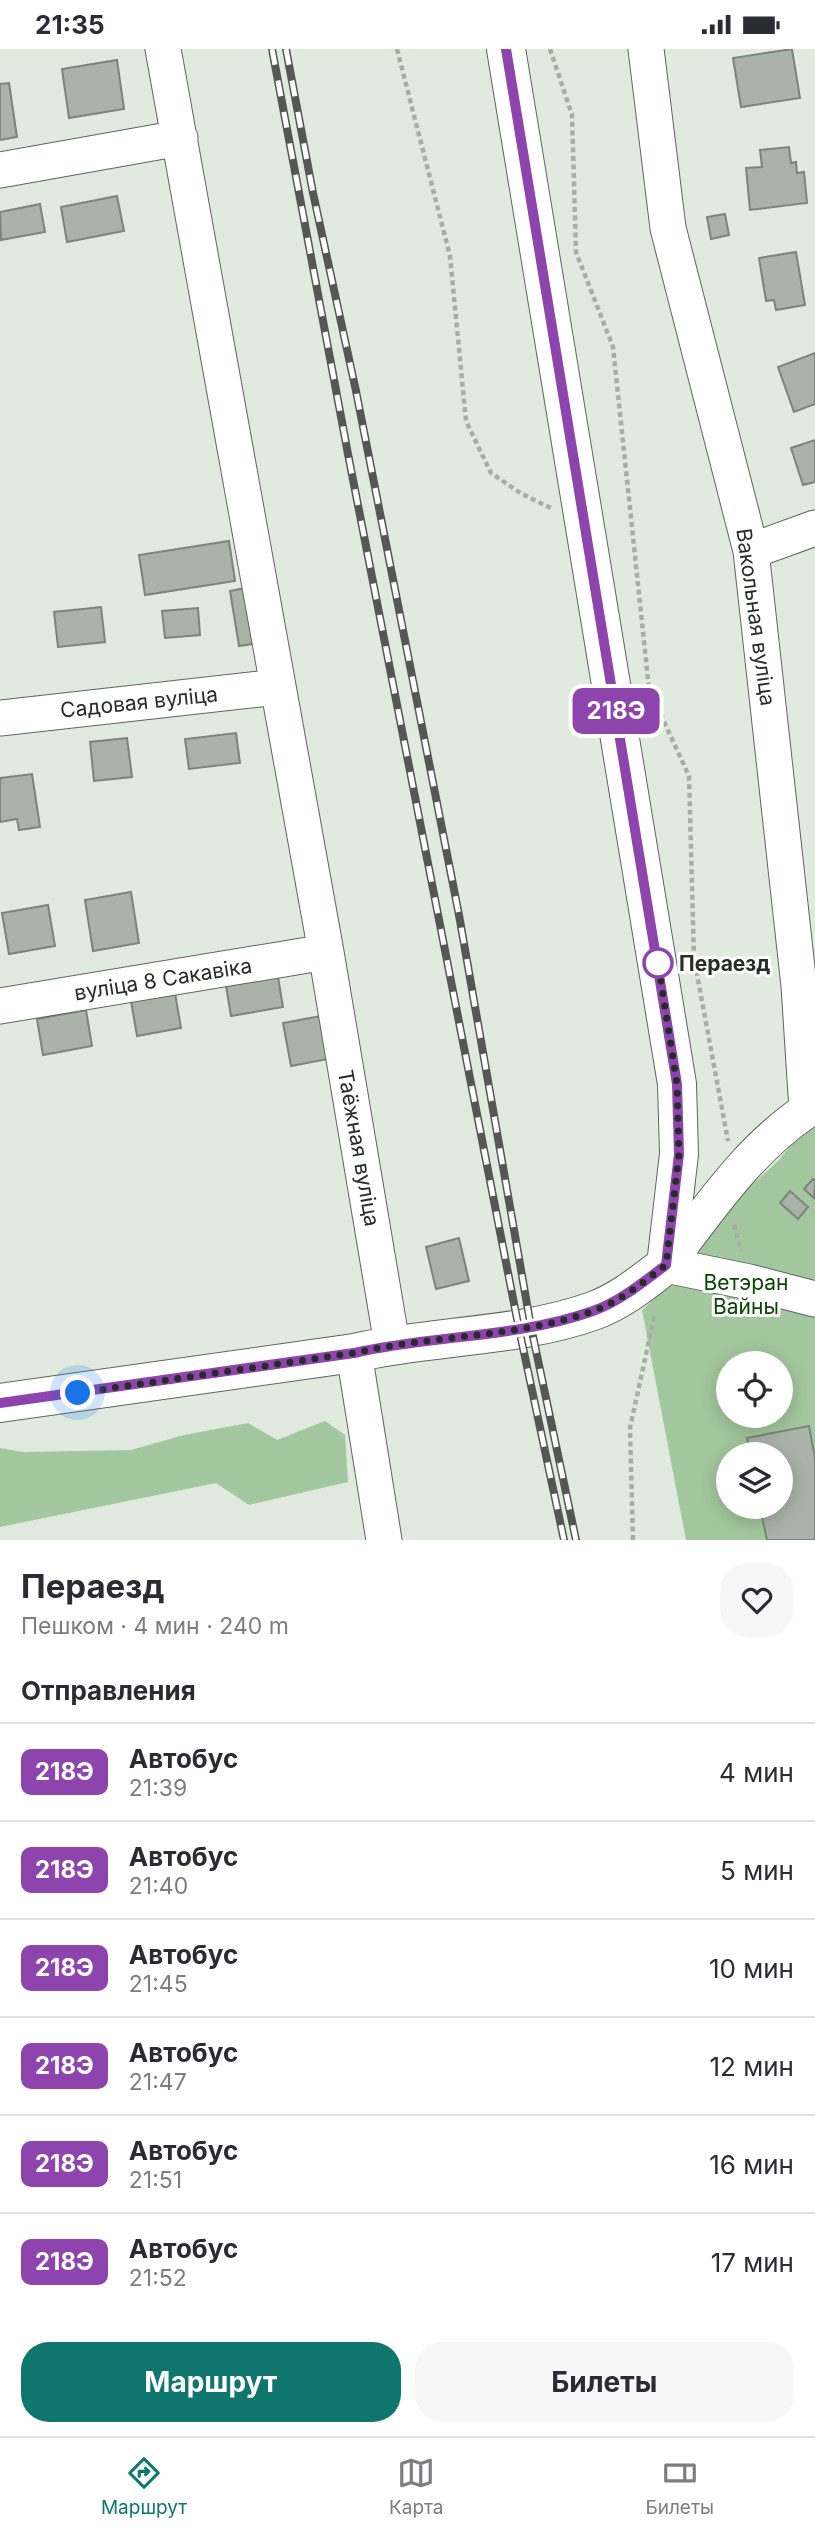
<!DOCTYPE html>
<html lang="ru">
<meta charset="utf-8">
<style>
:root{--surface:#fff;--page:#f7f7f7;--text:#2b2b33;--muted:#7c7c81;--line:#e1e1e2;--accent:#0f766e}
body{margin:0;font-family:Inter,sans-serif;background:var(--page);color:var(--text);height:100vh;display:flex;flex-direction:column;font-size:26px;white-space:nowrap}
*{box-sizing:border-box;margin:0}
p{font-size:23px;color:var(--muted)}
.icon{flex:none;width:38px;height:38px;fill:none;stroke:currentColor;stroke-width:2;stroke-linecap:round;stroke-linejoin:round}
.map{position:relative;height:1491px;overflow:hidden}
.side{display:flex;flex-direction:column;background:var(--surface);flex:1}
.side>*{flex:none}
.badge{padding:0 14px;border-radius:10px;font-size:24px;line-height:46px}
.controls{position:absolute;left:716px;top:1302px;display:grid;gap:14px}
.controls a{display:grid;place-items:center;width:77px;height:77px;border-radius:50%;background:var(--surface);box-shadow:0 4px 18px #0003;font-size:35px}
.you{position:absolute;width:35px;height:35px;margin:-18px;border:5px solid #fff;border-radius:50%;background:#1a73e8;box-shadow:0 0 0 10px #1a73e833}
.map>.badge{position:absolute;translate:-50% -50%;box-shadow:0 0 0 4px #fff}
h2{padding:0 21px;font-size:26px;line-height:63px}
.round{display:grid;place-items:center;flex:none;width:74px;height:74px;border-radius:28px;background:var(--page)}
.headline{display:flex;align-items:center;justify-content:space-between;height:119px;padding:0 21px}
h1{font-size:33px;font-weight:700;line-height:52px}
.primary-button{display:flex;gap:14px;margin-top:auto;padding:14px 21px}
.primary-button a{flex:1;height:80px;border-radius:28px;background:var(--accent);color:#fff;font-size:28px;font-weight:700;line-height:80px;text-align:center}
.primary-button a+a{background:var(--page);color:var(--text)}
ul{padding:0;list-style:none}
li{display:flex;align-items:center;gap:21px;height:98px;padding:0 21px;border-top:2px solid var(--line)}
li div{flex:1}
li b{display:block;font-size:26px}
li em{font-style:normal}
li .badge{min-width:77px;font-weight:700;text-align:center}
.status{display:flex;justify-content:space-between;align-items:center;height:49px;padding:0 35px;background:var(--surface);direction:ltr}
.status svg{height:19px;fill:currentColor}
.tabs{display:flex;justify-content:space-around;align-items:center;height:98px;border-top:2px solid var(--line);background:var(--surface);font-size:19px;color:var(--muted)}
.tabs a{display:grid;justify-items:center;gap:4px}
.tabs .current{color:var(--accent)}
.map>svg:first-child{display:block}
.green{fill:#a3c79e;fill-rule:evenodd}
.building{fill:#a9b3a7;stroke:#7c857b;stroke-width:2}
.lines{fill:none;stroke-linecap:round;stroke-linejoin:round}
.minor-casing{stroke:#5d665c;stroke-width:37}
.major-casing{stroke:#5d665c;stroke-width:40}
.path{stroke:#a7afa5;stroke-width:4.5;stroke-dasharray:5 3.5;stroke-linecap:butt}
.minor{stroke:#fff;stroke-width:35}
.major{stroke:#fff;stroke-width:38}
.rail-casing{stroke:#535852;stroke-width:8}
.rail{stroke:#fff;stroke-width:5;stroke-dasharray:16;stroke-linecap:butt}
.line-casing{stroke:#fff;stroke-width:16}
.line{stroke:#8e44ad;stroke-width:10}
.walk{stroke:#282c28;stroke-width:7;stroke-dasharray:0 12.6}
.stop-dot{fill:#fff;stroke:#8e44ad;stroke-width:3.5}
.labels{text-anchor:middle;dominant-baseline:central;stroke-width:6;stroke-linejoin:round;paint-order:stroke}
.street-label{font-size:21px;fill:#282c28;stroke:#fff}
.stop-label{font-size:21px;font-weight:bold;fill:#282c28;stroke:#fff;text-anchor:start}
.park-label{font-size:21px;fill:#094601;stroke:#fff}
</style>
<div class="status"><b>21:35</b><svg viewBox="0 0 49 12"><path d="M0 12V9h3v3zM5 12V6h3v6zM10 12V3h3v9zM15 12V0h3v12zM26 1h20v11H26zM47 4h2v5h-2z"/></svg></div>
<div class="map">
<svg width="815" height="1491" viewBox="0 0 815 1491">
<rect width="100%" height="100%" fill="#e0eade"/>
<!-- green -->
<path class="green" d="M815,1072V1491H686L642,1261L668,1237L726,1159L777,1113L806,1078ZM728,1314H780V1367H728ZM728,1405H780V1458H728Z
M325,1372L345,1386L348,1433L249,1456L216,1434L0,1478V1399L23,1403L131,1401L184,1386L248,1374L277,1391Z"/>
<!-- building -->
<path class="building" d="M792,0L800,49L741,58L733,9Z
M117,11L124,60L69,69L62,20Z
M9,34L17,88L0,91V35Z
M789,98L791,114L796,113L797,124L804,123L807,154L750,161L746,119L762,118L760,101Z
M117,147L124,182L67,193L61,158Z
M40,155L45,183L1,191L0,163Z
M725,165L729,186L711,190L707,168Z
M796,203L805,256L776,261L774,251L766,252L759,209Z
M815,304V355L794,363L778,318Z
M815,391V433L803,436L791,399Z
M229,492L235,532L145,546L139,506Z
M250,538L259,594L239,597L230,542Z
M101,558L105,593L58,598L54,563Z
M198,559L200,586L165,589L162,562Z
M236,684L240,714L189,720L185,690Z
M127,689L132,728L94,732L90,693Z
M32,725L40,778L19,781L17,770L0,773V729Z
M131,843L139,894L93,902L85,851Z
M48,856L55,897L9,905L2,864Z
M278,928L283,958L231,967L226,937Z
M175,944L181,979L137,987L131,952Z
M86,961L92,997L43,1006L37,970Z
M321,967L328,1010L291,1017L283,974Z
M813,1130L815,1132L814,1149L804,1140Z
M790,1142L808,1158L798,1170L780,1154Z
M459,1189L469,1232L436,1240L426,1198Z
M809,1377L815,1409V1491H767L760,1458H780V1405H750L747,1389Z"/>
<g class="lines">
<defs>
<path id="minor" d="M163,0L326,903L392,1295
M646,0L668,179L751,502L799,937L807,1061
M0,121L180,89
M751,502L815,479
M0,669L278,638
M0,957L326,903
M815,1056C752,1095 710,1158 666,1216L749,1233L815,1250
M354,1304L384,1491"/>
<path id="major" d="M0,1354L354,1304C433,1286 517,1289 593,1262C621,1252 643,1233 666,1216L679,1105L677,1035L506,0"/>
</defs>
<!-- minor casing -->
<use href="#minor" class="minor-casing"/>
<!-- major casing -->
<use href="#major" class="major-casing"/>
<!-- path -->
<path class="path" d="M397,0L450,207L466,372L491,424L522,445L551,459
M550,0L572,66L576,203L613,298L649,640L689,727L694,909L728,1092
M734,1176L741,1202
M633,1491L630,1379L655,1264"/>
<!-- minor -->
<use href="#minor" class="minor"/>
<!-- major -->
<use href="#major" class="major"/>
<defs>
<path id="rail" d="M272,0L348,405L519,1280L564,1491
M286,0L313,144L356,342L459,866L531,1278L576,1491"/>
</defs>
<!-- rail casing -->
<use href="#rail" class="rail-casing"/>
<!-- rail -->
<use href="#rail" class="rail"/>
</g>
<g class="lines">
<defs>
<path id="line" d="M0,1354L354,1304C433,1286 517,1289 593,1262C621,1252 643,1233 666,1216L679,1105L677,1035L506,0"/>
</defs>
<!-- line casing -->
<use href="#line" class="line-casing"/>
<!-- line -->
<use href="#line" class="line"/>
<!-- walk -->
<path class="walk" d="M78,1344L354,1304C433,1286 517,1289 593,1262C621,1252 643,1233 666,1216L679,1105L677,1035L658,914"/>
</g>
<!-- markers -->
<circle class="stop-dot" cx="658" cy="914" r="14"/>
<g class="labels">
<!-- street labels -->
<g class="street-label">
<text transform="translate(756 568) rotate(82)">Вакольная вуліца</text>
<text transform="translate(139 653) rotate(-6)">Садовая вуліца</text>
<text transform="translate(163 930) rotate(-9)">вуліца 8 Сакавіка</text>
<text transform="translate(359 1099) rotate(80)">Таёжная вуліца</text>
</g>
<!-- stop labels -->
<g class="stop-label">
<text x="679" y="914">Пераезд</text>
</g>
<!-- park labels -->
<g class="park-label">
<text x="746" y="1233">Ветэран<tspan x="746" dy="24">Вайны</tspan></text>
</g>
</g>
</svg>
<div class="controls">
<a><svg class="icon" aria-label="locate" viewBox="0 0 24 24"><circle cx="12" cy="12" r="6"/><path d="M12 2v4M12 18v4M2 12h4M18 12h4"/></svg></a>
<a><svg class="icon" aria-label="layers" viewBox="0 0 24 24"><path d="M12 4l9 5-9 5-9-5zM3 14l9 5 9-5"/></svg></a>
</div>
<div class="you" style="left:78px;top:1344px"></div>
<b class="badge" style="left:616px;top:662px;background:#8e44ad;color:#fff">218Э</b>
</div>
<section class="side">
<div class="headline"><div><h1>Пераезд</h1><p>Пешком · 4 мин · 240 m</p></div><a class="round"><svg class="icon" aria-label="heart" viewBox="0 0 24 24"><path d="M12 20l-8-8c-3-5 5-10 8-4 3-6 11-1 8 4z"/></svg></a></div>
<h2>Отправления</h2>
<ul>
<li><span class="badge" style="background:#8e44ad;color:#fff">218Э</span><div><b>Автобус</b><p>21:39</p></div><em>4 мин</em></li>
<li><span class="badge" style="background:#8e44ad;color:#fff">218Э</span><div><b>Автобус</b><p>21:40</p></div><em>5 мин</em></li>
<li><span class="badge" style="background:#8e44ad;color:#fff">218Э</span><div><b>Автобус</b><p>21:45</p></div><em>10 мин</em></li>
<li><span class="badge" style="background:#8e44ad;color:#fff">218Э</span><div><b>Автобус</b><p>21:47</p></div><em>12 мин</em></li>
<li><span class="badge" style="background:#8e44ad;color:#fff">218Э</span><div><b>Автобус</b><p>21:51</p></div><em>16 мин</em></li>
<li><span class="badge" style="background:#8e44ad;color:#fff">218Э</span><div><b>Автобус</b><p>21:52</p></div><em>17 мин</em></li>
</ul>
<div class="primary-button"><a>Маршрут</a><a>Билеты</a></div>
</section>
<nav class="tabs">
<a class="current"><svg class="icon" aria-label="directions" viewBox="0 0 24 24"><path d="M12 3l9 9-9 9-9-9zM9 14v-3h6M13 9l2 2-2 2"/></svg>Маршрут</a>
<a><svg class="icon" aria-label="map" viewBox="0 0 24 24"><path d="M3 6l6-2 6 2 6-2v14l-6 2-6-2-6 2zM9 4v14M15 6v14"/></svg>Карта</a>
<a><svg class="icon" aria-label="tickets" viewBox="0 0 24 24"><path d="M3 7h18v10H3zM15 7v10"/></svg>Билеты</a>
</nav>
